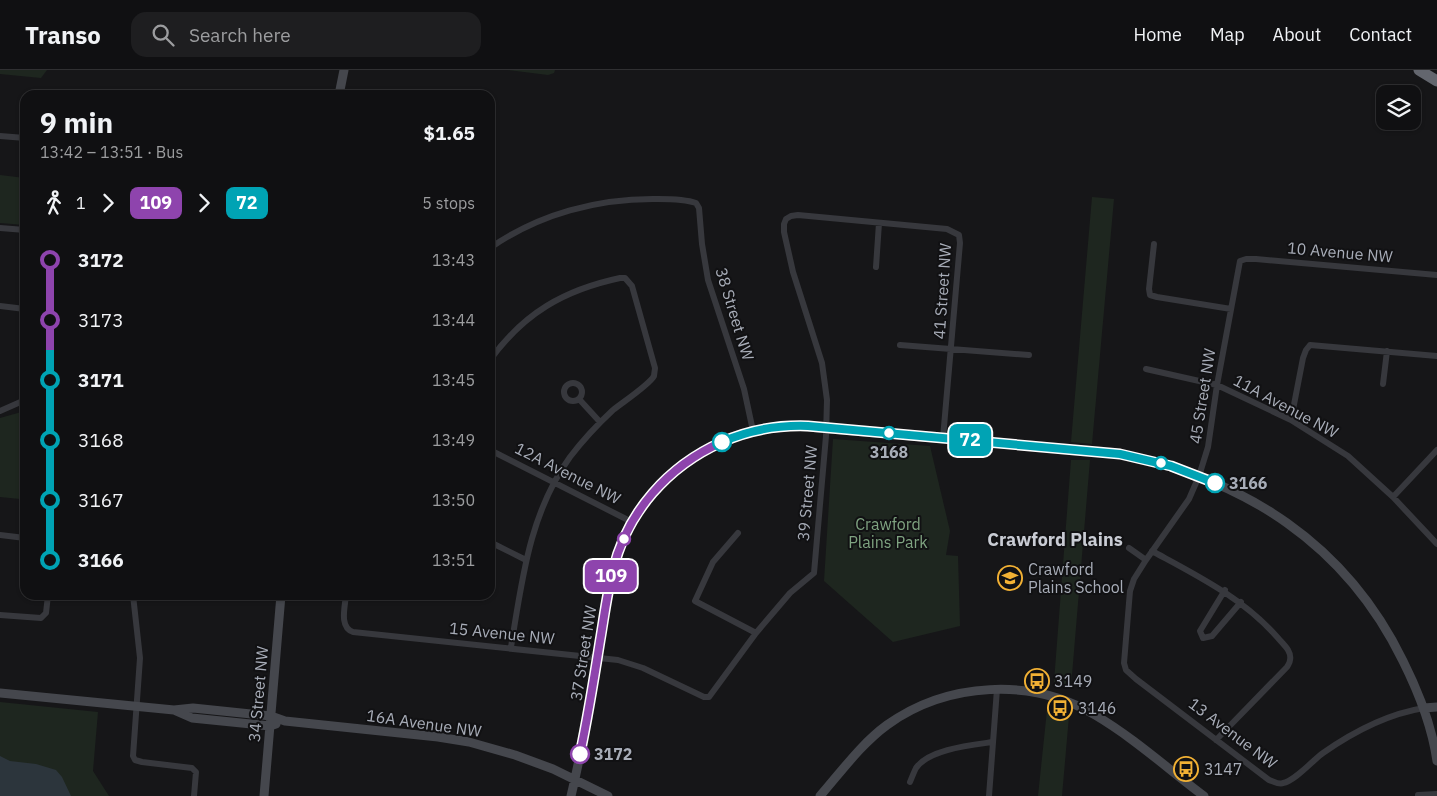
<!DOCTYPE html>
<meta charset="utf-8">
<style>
:root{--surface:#101012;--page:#1e1e20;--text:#f1f3f6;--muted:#9c9d9f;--line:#303032}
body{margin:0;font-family:"IBM Plex Sans",sans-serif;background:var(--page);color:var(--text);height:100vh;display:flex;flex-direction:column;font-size:19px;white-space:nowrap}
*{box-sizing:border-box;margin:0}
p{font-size:16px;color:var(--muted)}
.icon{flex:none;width:28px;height:28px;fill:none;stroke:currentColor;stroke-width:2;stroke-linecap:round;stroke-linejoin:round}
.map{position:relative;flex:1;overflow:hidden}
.panel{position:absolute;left:20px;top:20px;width:475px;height:510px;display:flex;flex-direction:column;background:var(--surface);border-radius:15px;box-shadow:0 1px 4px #0004,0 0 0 1px var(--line)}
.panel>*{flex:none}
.badge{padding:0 10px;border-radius:8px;font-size:18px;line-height:32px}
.buttons{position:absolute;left:1376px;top:15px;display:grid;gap:10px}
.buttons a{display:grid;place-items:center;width:45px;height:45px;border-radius:10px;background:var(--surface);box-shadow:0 1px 4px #0004,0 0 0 1px var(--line);font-size:25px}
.map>.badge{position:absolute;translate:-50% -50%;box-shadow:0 0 0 2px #fff}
.legs{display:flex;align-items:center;gap:8px;height:55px;padding:0 20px;font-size:16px}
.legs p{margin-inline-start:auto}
.headline{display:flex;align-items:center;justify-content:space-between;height:85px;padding:0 20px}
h1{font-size:28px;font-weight:800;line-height:38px}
ul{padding:0 20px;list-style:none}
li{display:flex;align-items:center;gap:18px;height:60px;font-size:19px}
li i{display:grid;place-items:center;width:8px;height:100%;margin:0 6px;background:currentColor}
li i::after{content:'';width:12px;height:12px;margin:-6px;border:4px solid;border-radius:50%;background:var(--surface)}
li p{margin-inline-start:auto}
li:first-child i{background:linear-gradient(#0000 50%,currentColor 0)}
li:last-child i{background:linear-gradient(currentColor 50%,#0000 0)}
header{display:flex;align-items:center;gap:30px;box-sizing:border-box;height:70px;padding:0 25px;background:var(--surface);border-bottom:1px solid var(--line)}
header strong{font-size:24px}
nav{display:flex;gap:28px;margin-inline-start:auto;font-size:18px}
.search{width:350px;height:45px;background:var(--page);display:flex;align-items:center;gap:12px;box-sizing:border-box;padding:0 18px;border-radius:15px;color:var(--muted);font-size:19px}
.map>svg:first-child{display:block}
.green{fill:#1e261f}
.water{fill:#2c353c}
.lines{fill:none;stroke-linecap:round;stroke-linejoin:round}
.street{stroke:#37383d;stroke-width:6}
.secondary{stroke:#45474d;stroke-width:9}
.highway{stroke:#63666e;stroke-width:11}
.line-1-casing{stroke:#fff;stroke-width:11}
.line-2-casing{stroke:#fff;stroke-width:11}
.line-1{stroke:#8e44ad;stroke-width:8}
.line-2{stroke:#00a3b4;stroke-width:8}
.stop-2-dot{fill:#fff;stroke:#00a3b4;stroke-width:2.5}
.stop-1-dot{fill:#fff;stroke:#8e44ad;stroke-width:2.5}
.labels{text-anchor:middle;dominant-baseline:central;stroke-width:4;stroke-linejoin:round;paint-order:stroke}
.street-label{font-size:16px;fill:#a8adb8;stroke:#111113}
.stop-label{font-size:16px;font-weight:bold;fill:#a8adb8;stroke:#111113;text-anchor:start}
.park-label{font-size:16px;fill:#7fa381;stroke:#111113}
.poi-label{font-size:16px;fill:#a8adb8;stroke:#111113;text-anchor:start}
.neighbourhood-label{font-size:18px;font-weight:bold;fill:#c9ccd4;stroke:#111113}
</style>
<header>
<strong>Transo</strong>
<div class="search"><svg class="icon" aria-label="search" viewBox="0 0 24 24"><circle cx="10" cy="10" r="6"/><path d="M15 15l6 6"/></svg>Search here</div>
<nav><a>Home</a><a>Map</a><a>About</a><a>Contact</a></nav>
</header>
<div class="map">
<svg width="1437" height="726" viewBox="0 0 1437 726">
<rect width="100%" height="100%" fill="#161618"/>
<!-- green -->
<path class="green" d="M0,0H47L41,8L0,4Z
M507,0H555L554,3L548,5Z
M0,105L25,108V155L0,153Z
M1092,127L1114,129L1092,374L1071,372Z
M25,341V368L20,429L0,427V348Z
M833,369L930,376L950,461L946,485L958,486L960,556L893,572L824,511Z
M1071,390H1090L1071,617L1054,612Z
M0,632L98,642L93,701L109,726H0Z
M1047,640L1069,646L1062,726H1038Z"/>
<!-- water -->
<path class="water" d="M0,686L10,691L36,694L56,700L62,707L71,726H0Z"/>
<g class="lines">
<!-- street -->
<path class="street" d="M0,66L25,68
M0,158L25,160
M1154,174L1149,219L1150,225L1157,227L1231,239
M490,178C539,144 598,128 658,129C670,129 685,129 696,133L699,138L702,174L708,210L744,319L753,361
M876,197L879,153
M0,236L25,239
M900,275L1029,285
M490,290C524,243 564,220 620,208H625L632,216L655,298C655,299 654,305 654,306C649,315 623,332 613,340C598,354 583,370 570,387C529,444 522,511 511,577
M1146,299L1217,315L1291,350L1348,386L1393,427L1437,474
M564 322a9 9 0 1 1 18 0a9 9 0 1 1-18 0Z
M1383,314L1387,281
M579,329L600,352
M0,341L25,330
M1291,350L1303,288L1306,280L1310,275L1437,286
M490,380L632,452
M1393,427L1437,380
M738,463L713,492L695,531L756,563
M0,465L25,468
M490,472L526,490
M1129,478L1146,490
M1152,481C1198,506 1243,528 1278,568C1283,574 1292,581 1290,590C1290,593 1288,595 1287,597L1216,670
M1225,520L1200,561L1203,568L1212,566L1241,532
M133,525L140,588L133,686L135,690L142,692L192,698L196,702L194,726
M346,525C345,537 339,557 353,562L618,590L643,598L704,627H709L756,563L790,523L814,503L826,366L827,330L822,293L793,202L784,162V154L786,149L791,146L798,145L947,159L959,165L960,173L943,368
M0,545L41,548L46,543L48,525
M1424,638C1387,644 1353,662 1323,683C1313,690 1295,711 1283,713C1279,715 1273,711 1269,710L1136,609L1126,600L1124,593L1130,521L1134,509L1146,490L1189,429L1199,406L1208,377L1217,315L1240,191L1246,189H1256L1437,205
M910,712C912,707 914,702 916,698C929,679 972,675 993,672
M1418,725L1437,724
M989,726L997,619"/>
<!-- secondary -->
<path class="secondary" d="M339,25L344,0
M0,623L174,640L193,638L271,646L285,651L438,667L469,672L515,685L553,699L608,726
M1424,638L1437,637
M176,641L192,648L270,656L276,654
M264,726L281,525
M571,726C582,680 590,634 598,588C602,558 605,527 613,497C637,412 708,361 795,356L1120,384C1245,409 1346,474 1403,591C1419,623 1432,656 1437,691
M820,726C841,702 861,674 887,655C947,612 1032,607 1095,645C1134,668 1168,699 1204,726"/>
<!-- highway -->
<path class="highway" d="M1419,0L1437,11"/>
</g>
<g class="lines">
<defs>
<path id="line-1" d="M580,684C588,646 594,609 600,571C604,548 607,523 613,500C627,442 668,396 722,372"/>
<path id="line-2" d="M722,372C749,360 779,355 808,356L1120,384L1171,396L1215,413"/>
</defs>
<!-- line-1 casing -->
<use href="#line-1" class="line-1-casing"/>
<!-- line-2 casing -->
<use href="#line-2" class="line-2-casing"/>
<!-- line-1 -->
<use href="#line-1" class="line-1"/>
<!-- line-2 -->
<use href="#line-2" class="line-2"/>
</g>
<!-- icons -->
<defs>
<symbol id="school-ring" viewBox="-11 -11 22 22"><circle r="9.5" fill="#111113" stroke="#f2b134" stroke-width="1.5"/><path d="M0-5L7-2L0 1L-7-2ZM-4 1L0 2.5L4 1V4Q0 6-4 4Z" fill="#f2b134"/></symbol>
<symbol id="bus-ring" viewBox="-11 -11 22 22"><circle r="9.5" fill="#111113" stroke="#f2b134" stroke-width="1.5"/><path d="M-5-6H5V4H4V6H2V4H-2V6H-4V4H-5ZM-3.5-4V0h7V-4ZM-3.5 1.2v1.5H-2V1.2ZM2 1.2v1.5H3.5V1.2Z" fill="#f2b134"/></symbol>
</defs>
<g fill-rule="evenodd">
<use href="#school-ring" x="996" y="494" width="28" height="28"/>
<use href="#bus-ring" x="1023" y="597" width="28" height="28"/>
<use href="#bus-ring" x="1046" y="624" width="28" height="28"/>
<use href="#bus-ring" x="1172" y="685" width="28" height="28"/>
</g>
<!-- markers -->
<g class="stop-2-dot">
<circle cx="889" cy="363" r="6"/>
<circle cx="722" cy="372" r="9"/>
<circle cx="1161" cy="393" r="6"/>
<circle cx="1215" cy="413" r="9"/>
</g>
<g class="stop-1-dot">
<circle cx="624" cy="469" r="6"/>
<circle cx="580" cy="684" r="9"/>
</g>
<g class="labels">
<!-- street labels -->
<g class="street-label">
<text transform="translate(1340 182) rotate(5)">10 Avenue NW</text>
<text transform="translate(942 221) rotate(-86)">41 Street NW</text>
<text transform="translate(735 244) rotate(73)">38 Street NW</text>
<text transform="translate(1202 326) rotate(-81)">45 Street NW</text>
<text transform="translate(1286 336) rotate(28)">11A Avenue NW</text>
<text transform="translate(568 403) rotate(27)">12A Avenue NW</text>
<text transform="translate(807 423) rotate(-85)">39 Street NW</text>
<text transform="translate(502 563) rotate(6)">15 Avenue NW</text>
<text transform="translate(583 583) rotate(-81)">37 Street NW</text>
<text transform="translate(258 624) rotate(-85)">34 Street NW</text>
<text transform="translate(424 653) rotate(8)">16A Avenue NW</text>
<text transform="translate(1233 663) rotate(37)">13 Avenue NW</text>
</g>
<!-- stop labels -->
<g class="stop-label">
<text x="889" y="382" text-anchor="middle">3168</text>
<text x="1229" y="413">3166</text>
<text x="594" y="684">3172</text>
</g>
<!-- park labels -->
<g class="park-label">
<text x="888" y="454">Crawford<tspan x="888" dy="18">Plains Park</tspan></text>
</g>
<!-- poi labels -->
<g class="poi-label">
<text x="1028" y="499">Crawford<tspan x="1028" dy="18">Plains School</tspan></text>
<text x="1054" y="611">3149</text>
<text x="1078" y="638">3146</text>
<text x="1204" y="699">3147</text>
</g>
<!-- neighbourhood labels -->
<g class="neighbourhood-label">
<text x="1055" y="469">Crawford Plains</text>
</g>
</g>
</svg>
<div class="buttons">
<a><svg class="icon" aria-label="layers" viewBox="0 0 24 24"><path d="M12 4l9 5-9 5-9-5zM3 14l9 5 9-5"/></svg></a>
</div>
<b class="badge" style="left:611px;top:506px;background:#8e44ad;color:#fff">109</b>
<b class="badge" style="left:970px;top:370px;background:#00a3b4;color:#fff">72</b>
<section class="panel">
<div class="headline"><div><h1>9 min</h1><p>13:42 – 13:51 · Bus</p></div><b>$1.65</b></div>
<div class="legs"><svg class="icon" aria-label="walk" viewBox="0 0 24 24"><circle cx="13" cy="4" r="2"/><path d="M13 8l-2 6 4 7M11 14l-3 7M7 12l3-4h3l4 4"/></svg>1<svg class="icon" aria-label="forward" viewBox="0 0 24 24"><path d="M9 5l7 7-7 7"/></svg><b class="badge" style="background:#8e44ad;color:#fff">109</b><svg class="icon" aria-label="forward" viewBox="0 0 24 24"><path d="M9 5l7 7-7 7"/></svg><b class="badge" style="background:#00a3b4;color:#fff">72</b><p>5 stops</p></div>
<ul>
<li><i style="color:#8e44ad"></i><b>3172</b><p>13:43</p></li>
<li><i style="color:#8e44ad"></i><span>3173</span><p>13:44</p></li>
<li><i style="color:#00a3b4"></i><b>3171</b><p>13:45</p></li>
<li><i style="color:#00a3b4"></i><span>3168</span><p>13:49</p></li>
<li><i style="color:#00a3b4"></i><span>3167</span><p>13:50</p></li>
<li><i style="color:#00a3b4"></i><b>3166</b><p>13:51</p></li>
</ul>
</section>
</div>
